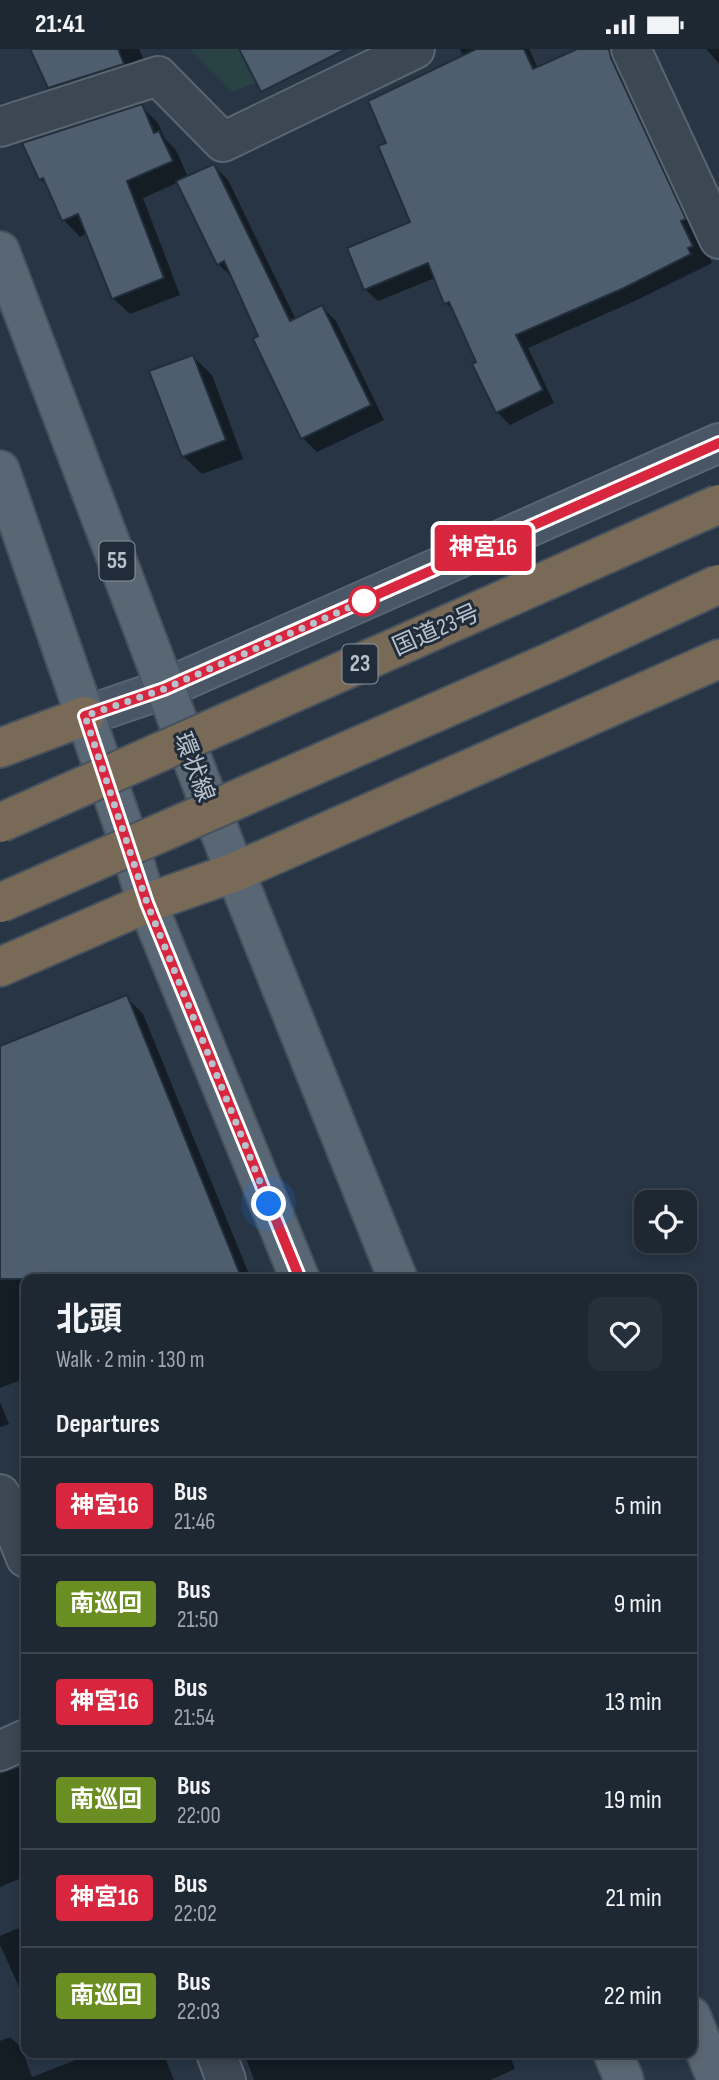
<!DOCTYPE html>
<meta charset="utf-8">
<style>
:root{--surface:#1d2833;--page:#25303b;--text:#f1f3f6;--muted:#a0a6ac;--line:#3b444e}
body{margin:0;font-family:"Sofia Sans Condensed","Noto Sans JP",sans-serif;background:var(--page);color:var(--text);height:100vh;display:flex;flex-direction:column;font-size:26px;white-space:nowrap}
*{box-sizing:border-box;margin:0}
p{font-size:23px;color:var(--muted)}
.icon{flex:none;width:38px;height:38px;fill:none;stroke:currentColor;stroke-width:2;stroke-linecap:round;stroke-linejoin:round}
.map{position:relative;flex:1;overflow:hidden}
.details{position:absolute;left:21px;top:1225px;width:676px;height:784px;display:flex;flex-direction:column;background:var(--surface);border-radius:14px;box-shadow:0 4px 10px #0003,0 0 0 2px var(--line)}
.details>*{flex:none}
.badge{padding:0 14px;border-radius:5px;font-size:24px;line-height:46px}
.buttons{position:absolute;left:634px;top:1141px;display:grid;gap:14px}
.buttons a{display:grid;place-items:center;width:63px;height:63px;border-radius:14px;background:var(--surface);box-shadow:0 4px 10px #0003,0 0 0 2px var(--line);font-size:35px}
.you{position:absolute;width:35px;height:35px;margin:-18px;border:5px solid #fff;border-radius:50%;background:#1a73e8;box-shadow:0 0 0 10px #1a73e833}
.map>.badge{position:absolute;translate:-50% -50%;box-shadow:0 0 0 4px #fff}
h2{padding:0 35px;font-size:26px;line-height:63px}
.round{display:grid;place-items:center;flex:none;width:74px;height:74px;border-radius:14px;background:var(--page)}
.head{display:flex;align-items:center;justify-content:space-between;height:119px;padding:0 35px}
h1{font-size:33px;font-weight:700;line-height:52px}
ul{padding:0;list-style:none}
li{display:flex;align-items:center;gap:21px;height:98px;padding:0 35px;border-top:2px solid var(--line)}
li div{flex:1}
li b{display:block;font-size:26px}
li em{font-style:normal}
li .badge{min-width:77px;font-weight:700;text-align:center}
.status{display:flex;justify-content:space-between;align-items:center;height:49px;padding:0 35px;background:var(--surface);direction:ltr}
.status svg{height:19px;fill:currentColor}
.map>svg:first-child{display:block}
.green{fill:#294345}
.shadow{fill:#0007}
.building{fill:#4f5e6f;stroke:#222e3b;stroke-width:2}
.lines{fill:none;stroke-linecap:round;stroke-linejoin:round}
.street-casing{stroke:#596570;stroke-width:42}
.secondary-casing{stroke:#596570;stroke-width:42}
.primary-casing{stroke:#45505c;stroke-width:42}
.highway-casing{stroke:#46525e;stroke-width:42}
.street{stroke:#3b4753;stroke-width:38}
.secondary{stroke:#495666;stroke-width:38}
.primary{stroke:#596673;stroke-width:38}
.highway{stroke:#796a58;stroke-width:38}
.highway-bridge-casing{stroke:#46525e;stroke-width:42;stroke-linecap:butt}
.highway-bridge{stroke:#796a58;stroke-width:38}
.line-casing{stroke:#fff;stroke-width:16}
.line{stroke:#d7263d;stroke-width:10}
.walk{stroke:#b8c2cd;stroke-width:7;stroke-dasharray:0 12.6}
.stop-dot{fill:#fff;stroke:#d7263d;stroke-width:3.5}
.labels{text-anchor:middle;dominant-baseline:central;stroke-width:6;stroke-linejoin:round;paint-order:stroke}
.shield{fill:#202c39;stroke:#8a95a1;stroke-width:2}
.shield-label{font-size:23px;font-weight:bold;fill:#b8c2cd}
.street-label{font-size:24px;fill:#b8c2cd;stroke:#202c39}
</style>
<div class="status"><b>21:41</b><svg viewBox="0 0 49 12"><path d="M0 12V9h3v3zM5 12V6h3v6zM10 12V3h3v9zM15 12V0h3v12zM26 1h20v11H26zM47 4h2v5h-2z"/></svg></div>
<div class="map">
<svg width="719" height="2031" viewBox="0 0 719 2031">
<rect width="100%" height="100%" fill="#273544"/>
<!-- green -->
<path class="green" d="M190,0H339L233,43Z"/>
<!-- shadow -->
<path class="shadow" d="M32,0H139L143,9L131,15L136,29L63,52L50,38Z
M460,0H529L538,19L581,0H614L712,214L637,251L528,299L554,354L510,376L497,363L456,264L446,254L435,229L378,252L365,240L412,174L389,95L463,8Z
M706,0H719V16L717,12Z
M141,57L158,74L165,90L176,101L188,128L214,117L228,131L296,271L322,258L336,272L384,371L317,403L303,389L233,229L218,215L179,133L143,149L180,246L130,265L113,249L88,184L80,188L64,171L49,138L40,130Z
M193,308L212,326L243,410L202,425L183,407Z
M126,948L143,965L251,1230H26V1329L0,1339V1051Z
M0,1353L9,1375L0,1378Z
M26,1716V1847L19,1830L0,1838V1725Z
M26,1876V1953L0,1896V1887Z
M10,1988L21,1998L32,2028L94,2004H163L174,2031H0V1992Z
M244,2004H367L368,2008L378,2004H509L515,2020L490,2031H254Z"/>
<!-- building -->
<path class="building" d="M30,0H118L124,15L48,39Z
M239,0H346L261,43Z
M476,0H524L533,20L577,0H609L611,9L686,170L681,172L693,197L688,199L691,205L624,239L516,286L543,341L496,364L472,315L476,313L449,253L444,255L428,214L364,241L347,199L410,173L378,97L386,94L368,52Z
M142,55L154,84L159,82L173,112L127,132L164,229L112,250L78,165L62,172L43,129L39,131L22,94Z
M214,115L290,272L322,256L371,356L301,390L253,290L258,287L224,212L217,216L176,132Z
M193,306L226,391L182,408L149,322Z
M127,946L242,1230H0V997Z"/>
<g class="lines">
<defs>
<path id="street" d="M631,0L719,190
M0,78L158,27L223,93L415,0
M0,1445L26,1509
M0,1702L26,1690
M216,2004L226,2031"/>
<path id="secondary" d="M85,667L164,640L719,394"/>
<path id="primary" d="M0,202L235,823L398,1230
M0,421L123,776L147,854L300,1230
M691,1967L717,2031
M613,2004L624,2031"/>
<path id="highway" d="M0,699L85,667
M0,918L147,854L235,823L719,610"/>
</defs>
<!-- street casing -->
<use href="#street" class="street-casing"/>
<!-- secondary casing -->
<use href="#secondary" class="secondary-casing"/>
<!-- primary casing -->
<use href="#primary" class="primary-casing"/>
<!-- highway casing -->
<use href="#highway" class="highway-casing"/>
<!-- street -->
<use href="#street" class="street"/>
<!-- secondary -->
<use href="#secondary" class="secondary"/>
<!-- primary -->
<use href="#primary" class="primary"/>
<!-- highway -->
<use href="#highway" class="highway"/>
<defs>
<path id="highway-bridge" d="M0,774L719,455
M0,854L553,612L719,535"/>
</defs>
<!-- highway-bridge casing -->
<use href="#highway-bridge" class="highway-bridge-casing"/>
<!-- highway-bridge -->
<use href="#highway-bridge" class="highway-bridge"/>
</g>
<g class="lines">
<defs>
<path id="line" d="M300,1230L147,854L85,667L164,640L719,394"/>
</defs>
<!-- line casing -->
<use href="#line" class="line-casing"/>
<!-- line -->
<use href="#line" class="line"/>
<!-- walk -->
<path class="walk" d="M269,1155L147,854L85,667L164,640L366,551L364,552"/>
</g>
<!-- markers -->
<circle class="stop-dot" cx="364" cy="552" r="14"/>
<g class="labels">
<!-- shield labels -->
<g class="shield">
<rect x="99.5" y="492.5" width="35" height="39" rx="5"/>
<rect x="342.5" y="595.5" width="35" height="39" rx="5"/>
</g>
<g class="shield-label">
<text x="117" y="512">55</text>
<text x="360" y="615">23</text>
</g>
<!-- street labels -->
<g class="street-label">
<text transform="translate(436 581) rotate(-24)">国道23号</text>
<text transform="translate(194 718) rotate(69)">環状線</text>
</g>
</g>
</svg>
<div class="buttons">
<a><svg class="icon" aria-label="locate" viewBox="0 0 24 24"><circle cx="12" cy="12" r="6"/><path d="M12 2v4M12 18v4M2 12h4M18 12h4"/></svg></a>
</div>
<div class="you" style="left:269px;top:1155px"></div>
<b class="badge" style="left:483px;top:499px;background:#d7263d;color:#fff">神宮16</b>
<section class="details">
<div class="head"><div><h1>北頭</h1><p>Walk · 2 min · 130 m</p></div><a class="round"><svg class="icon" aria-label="heart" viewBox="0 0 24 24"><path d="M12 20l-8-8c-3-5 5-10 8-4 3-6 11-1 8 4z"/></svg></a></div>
<h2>Departures</h2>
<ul>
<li><span class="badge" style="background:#d7263d;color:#fff">神宮16</span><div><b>Bus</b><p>21:46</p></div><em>5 min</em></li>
<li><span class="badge" style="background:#6b8e23;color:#fff">南巡回</span><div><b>Bus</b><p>21:50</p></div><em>9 min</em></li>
<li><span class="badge" style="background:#d7263d;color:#fff">神宮16</span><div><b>Bus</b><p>21:54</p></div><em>13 min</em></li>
<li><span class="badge" style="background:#6b8e23;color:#fff">南巡回</span><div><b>Bus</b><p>22:00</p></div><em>19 min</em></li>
<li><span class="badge" style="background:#d7263d;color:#fff">神宮16</span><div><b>Bus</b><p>22:02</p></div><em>21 min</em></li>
<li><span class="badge" style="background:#6b8e23;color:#fff">南巡回</span><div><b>Bus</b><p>22:03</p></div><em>22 min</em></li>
</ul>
</section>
</div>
